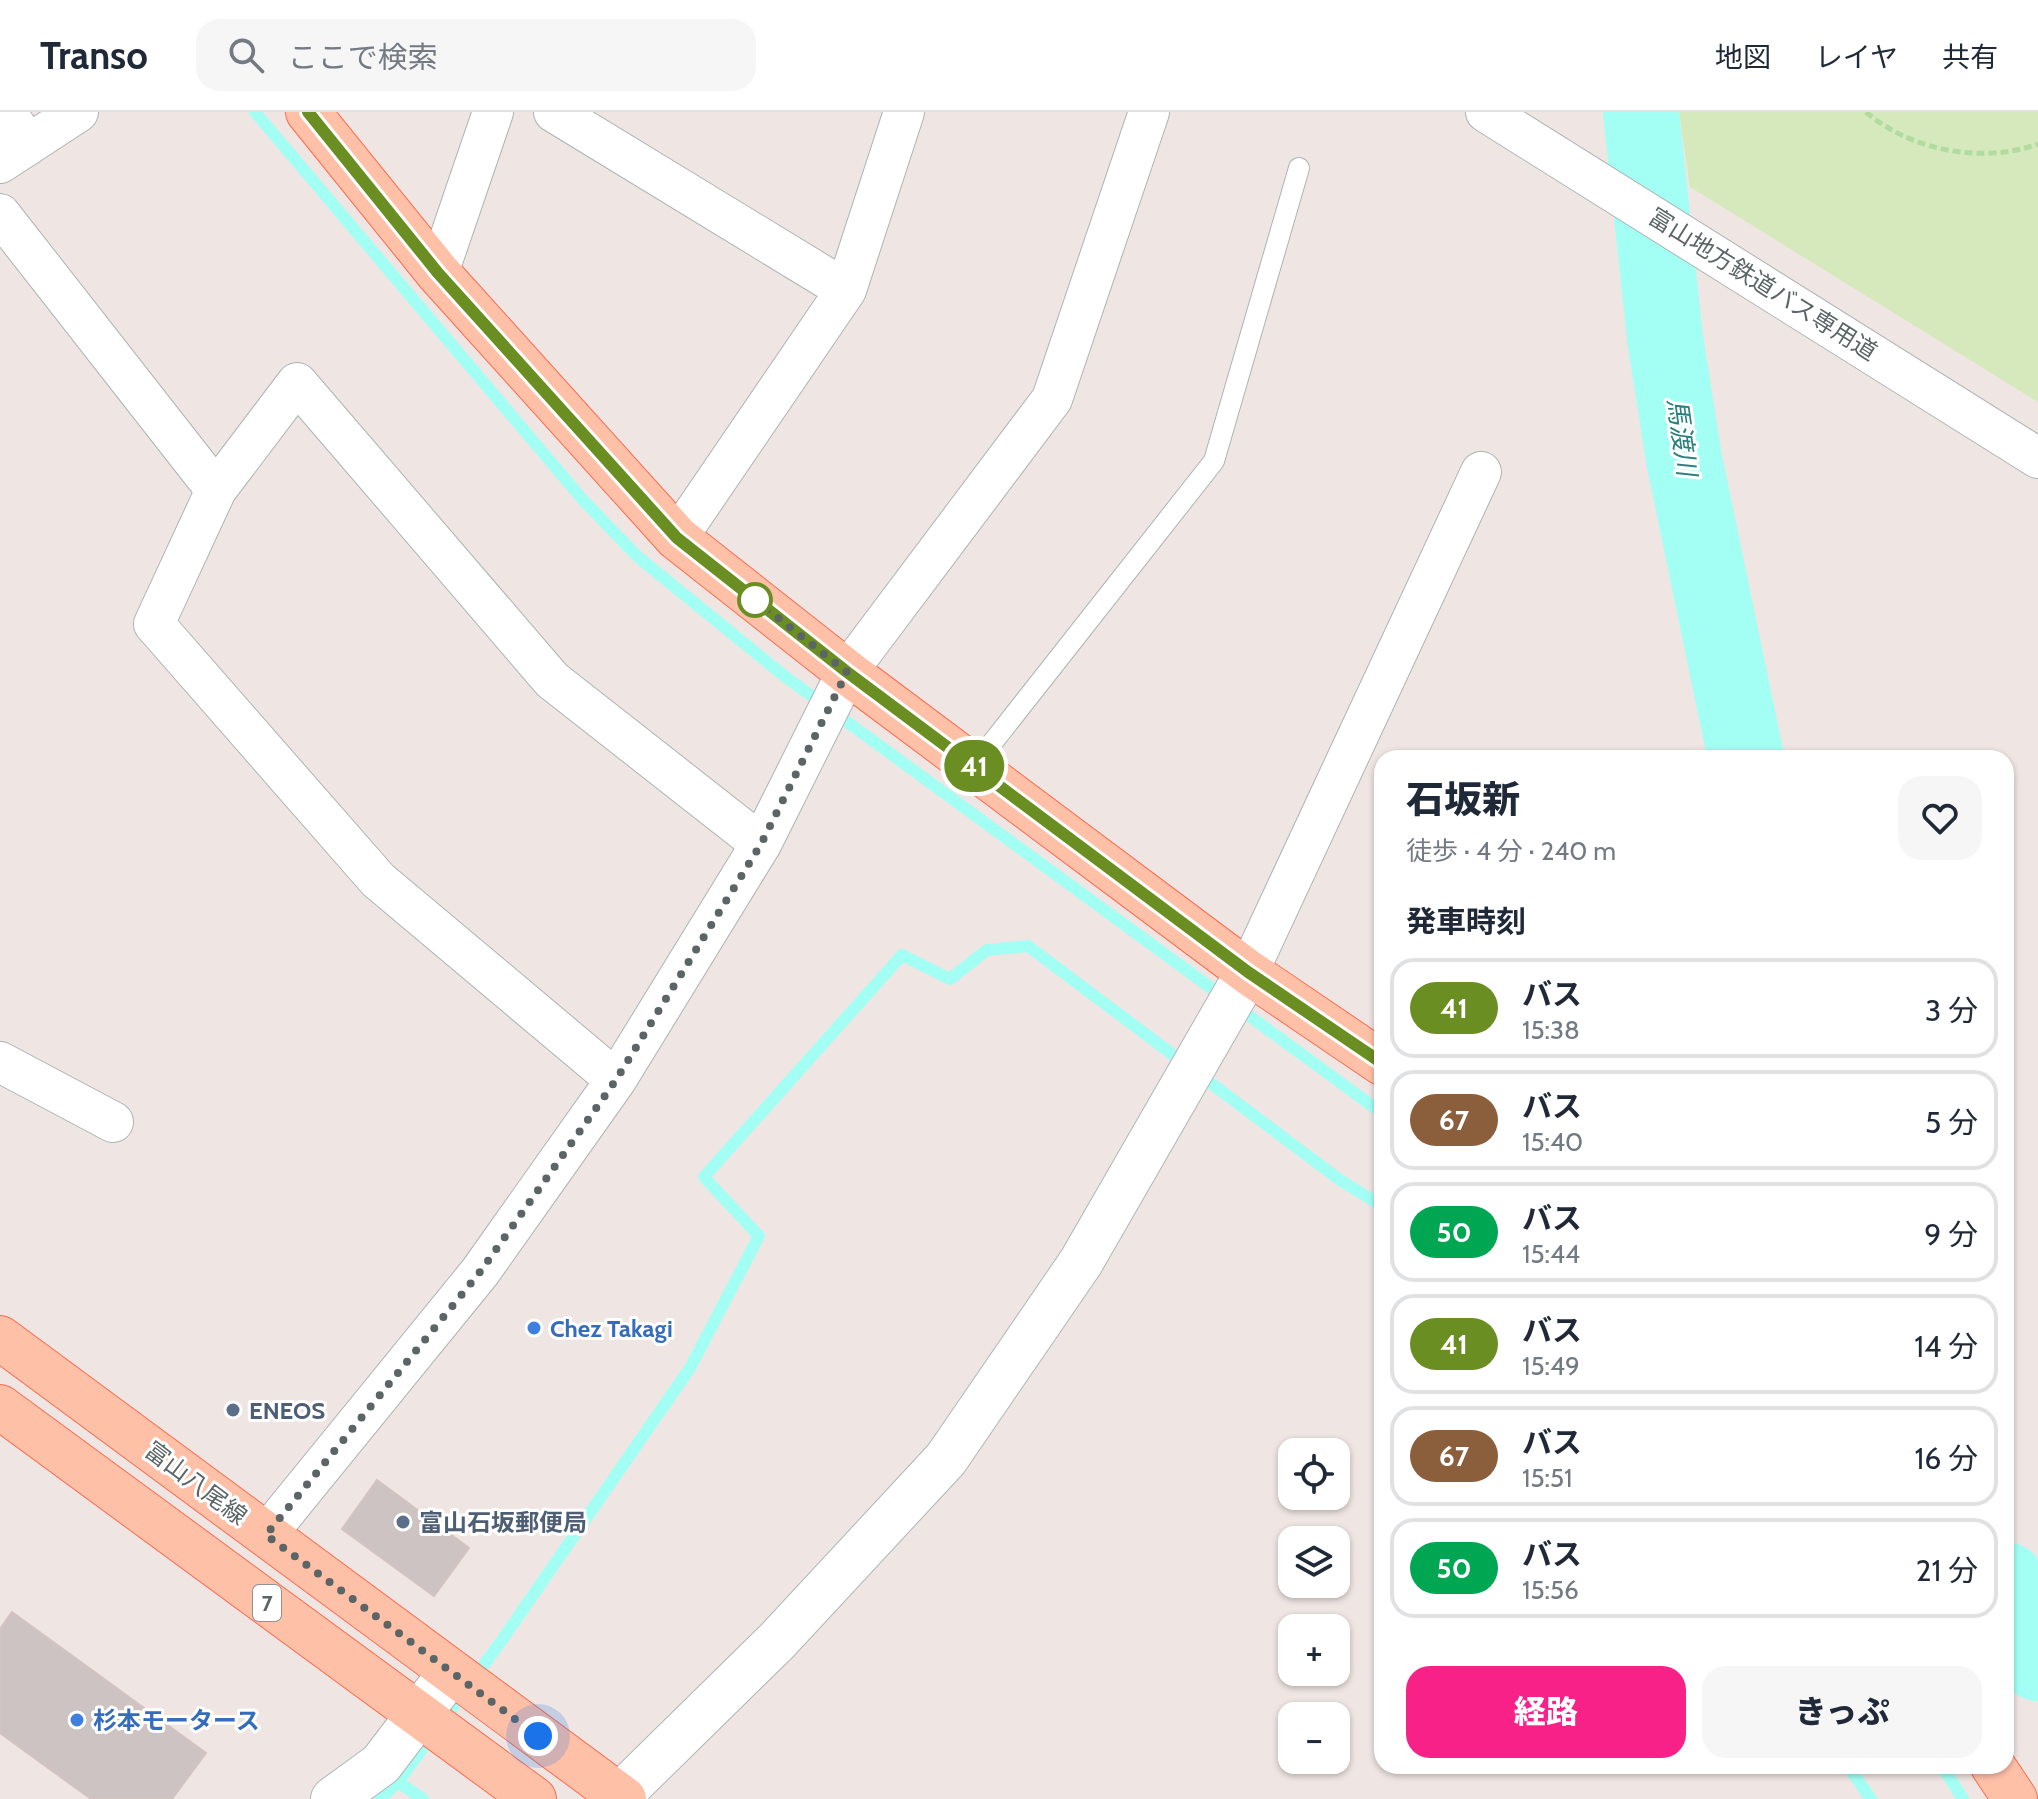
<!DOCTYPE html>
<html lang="ja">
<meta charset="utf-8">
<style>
:root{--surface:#fff;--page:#f6f6f7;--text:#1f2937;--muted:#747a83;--line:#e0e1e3;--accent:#f72187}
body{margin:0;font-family:Cabin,"Noto Sans JP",sans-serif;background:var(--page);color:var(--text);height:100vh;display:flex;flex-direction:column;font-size:30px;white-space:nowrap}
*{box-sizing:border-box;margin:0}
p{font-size:26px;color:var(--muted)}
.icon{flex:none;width:44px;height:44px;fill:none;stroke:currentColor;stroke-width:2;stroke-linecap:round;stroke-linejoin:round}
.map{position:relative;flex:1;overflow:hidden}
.details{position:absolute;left:1374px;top:638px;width:640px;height:1024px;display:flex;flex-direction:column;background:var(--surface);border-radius:24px;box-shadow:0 2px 6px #0004}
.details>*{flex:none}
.badge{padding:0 16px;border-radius:26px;font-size:28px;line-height:52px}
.fabs{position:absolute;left:1278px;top:1326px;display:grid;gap:16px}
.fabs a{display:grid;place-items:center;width:72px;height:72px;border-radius:16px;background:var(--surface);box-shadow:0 2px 6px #0004;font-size:40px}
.you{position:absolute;width:40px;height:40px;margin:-20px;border:6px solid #fff;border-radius:50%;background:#1a73e8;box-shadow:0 0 0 12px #1a73e833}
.map>.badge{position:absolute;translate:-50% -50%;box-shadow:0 0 0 4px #fff}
h2{padding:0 32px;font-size:30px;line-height:72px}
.round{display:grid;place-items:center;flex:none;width:84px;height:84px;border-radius:24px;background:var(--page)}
.head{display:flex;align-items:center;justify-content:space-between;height:136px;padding:0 32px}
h1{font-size:38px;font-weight:800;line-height:60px}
.action{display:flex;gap:16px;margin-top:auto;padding:16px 32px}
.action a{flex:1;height:92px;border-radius:24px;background:var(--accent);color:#fff;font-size:32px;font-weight:800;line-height:92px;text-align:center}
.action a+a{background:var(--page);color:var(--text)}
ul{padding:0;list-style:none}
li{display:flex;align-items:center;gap:24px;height:100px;margin:0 16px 12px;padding:0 16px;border:4px solid var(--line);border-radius:24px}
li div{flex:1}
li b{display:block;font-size:30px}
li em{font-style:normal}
li .badge{min-width:88px;font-weight:700;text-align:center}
header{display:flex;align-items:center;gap:48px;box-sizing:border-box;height:112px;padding:0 40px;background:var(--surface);border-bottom:2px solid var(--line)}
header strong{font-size:38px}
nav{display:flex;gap:44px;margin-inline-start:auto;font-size:28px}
.search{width:560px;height:72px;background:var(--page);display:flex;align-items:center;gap:20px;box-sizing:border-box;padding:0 28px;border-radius:24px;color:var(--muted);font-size:30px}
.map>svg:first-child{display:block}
.green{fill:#d5e9bd}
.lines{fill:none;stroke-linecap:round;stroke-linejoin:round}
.stream{stroke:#a3fff4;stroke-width:12}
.river{stroke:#a3fff4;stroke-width:76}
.building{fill:#ccc3c2;stroke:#d4c3c0;stroke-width:2}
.lane-casing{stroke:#acb4b4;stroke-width:22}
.street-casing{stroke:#acb4b4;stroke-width:42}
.secondary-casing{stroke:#adb7b7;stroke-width:46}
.primary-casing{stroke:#fc6b4e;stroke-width:46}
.path{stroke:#b1dc9f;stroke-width:5;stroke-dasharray:8 4;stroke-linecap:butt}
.lane{stroke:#fff;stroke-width:20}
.street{stroke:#fff;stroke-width:40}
.secondary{stroke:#fff;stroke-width:44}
.primary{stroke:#ffc0a8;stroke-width:44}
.line-casing{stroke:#fff;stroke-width:18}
.line{stroke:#6b8e23;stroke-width:12}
.walk{stroke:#5b6565;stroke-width:8;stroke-dasharray:0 14.4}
.stop-dot{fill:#fff;stroke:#6b8e23;stroke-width:4}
.shop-dot{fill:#3f7fe0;stroke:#fff;stroke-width:3}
.service-dot{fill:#5c6f8a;stroke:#fff;stroke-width:3}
.labels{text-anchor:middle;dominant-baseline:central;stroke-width:6;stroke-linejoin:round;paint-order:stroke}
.shield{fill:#fff;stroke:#8c9393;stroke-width:2}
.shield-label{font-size:22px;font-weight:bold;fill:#5b6565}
.street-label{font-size:24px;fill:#5b6565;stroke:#fff}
.shop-label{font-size:24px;font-weight:bold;fill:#366cbe;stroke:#fff;text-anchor:start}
.service-label{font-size:24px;font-weight:bold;fill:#4e5e75;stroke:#fff;text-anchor:start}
.water-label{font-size:26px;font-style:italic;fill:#2a817e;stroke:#fff}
</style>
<header>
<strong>Transo</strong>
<div class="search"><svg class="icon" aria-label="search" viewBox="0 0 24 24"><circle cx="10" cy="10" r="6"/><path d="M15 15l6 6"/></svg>ここで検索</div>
<nav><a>地図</a><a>レイヤ</a><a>共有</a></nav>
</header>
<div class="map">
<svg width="2038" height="1687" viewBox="0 0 2038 1687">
<rect width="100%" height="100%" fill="#efe5e3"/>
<!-- green -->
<path class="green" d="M1679,0H2038V290L1690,75Z"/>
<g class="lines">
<!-- stream -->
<path class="stream" d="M255,0L583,388L638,445L783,563L1382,1001
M1848,1654L1871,1687
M1942,1654L1963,1687
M398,1670L423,1687
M380,1687L398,1670L502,1528L690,1256L759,1124L704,1065L902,843L950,867L987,838L1028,834L1340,1068L1382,1094"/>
<!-- river -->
<path class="river" d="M1641,0L1665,226L1684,347L1746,646
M2006,1468L2038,1551"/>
</g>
<!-- building -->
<path class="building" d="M377,1368L469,1436L434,1484L342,1417Z
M12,1500L206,1641L172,1687H91L0,1621V1517Z"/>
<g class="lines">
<defs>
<path id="lane" d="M974,654L1214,349L1299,56"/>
<path id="street" d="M6,0L28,33
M554,0L846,178
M1486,0L2038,346
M0,51L78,0
M0,102L216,378
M438,161L493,0
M677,426L846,178L904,0
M1248,860L1481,360
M0,950L113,1010
M616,968L378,768L154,512L216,378L297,271L552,568L761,732
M266,1423L480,1160L616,968L761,732L847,560L1052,287L1149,0"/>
<path id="secondary" d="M333,1687L381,1652L451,1560
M616,1687L777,1529L946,1347L1081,1150L1248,860"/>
<path id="primary" d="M308,0L438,161L677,426L847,560L1248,860L1382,951
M0,1226L624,1687
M0,1295L534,1687
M1993,1654L2015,1687"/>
</defs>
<!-- lane casing -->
<use href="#lane" class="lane-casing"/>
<!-- street casing -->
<use href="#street" class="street-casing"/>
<!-- secondary casing -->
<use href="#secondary" class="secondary-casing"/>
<!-- primary casing -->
<use href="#primary" class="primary-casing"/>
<!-- path -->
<path class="path" d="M1866,0C1911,39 1983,52 2038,32"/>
<!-- lane -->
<use href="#lane" class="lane"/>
<!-- street -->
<use href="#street" class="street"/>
<!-- secondary -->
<use href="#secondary" class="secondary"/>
<!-- primary -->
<use href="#primary" class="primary"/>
</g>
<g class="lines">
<defs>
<path id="line" d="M308,0L438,161L677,426L847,560L1248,860L1382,951"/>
</defs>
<!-- line casing -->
<use href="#line" class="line-casing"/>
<!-- line -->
<use href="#line" class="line"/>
<!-- walk -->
<path class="walk" d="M538,1624L266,1423L480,1160L616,968L761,732L847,560L750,484L755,488"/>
</g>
<!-- markers -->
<circle class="stop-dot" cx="755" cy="488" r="16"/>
<g class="shop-dot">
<circle cx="534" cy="1216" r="8"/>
<circle cx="77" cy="1608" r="8"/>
</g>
<g class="service-dot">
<circle cx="233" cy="1298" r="8"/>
<circle cx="403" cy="1410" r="8"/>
</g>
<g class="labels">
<!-- shield labels -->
<rect class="shield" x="253" y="1473" width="28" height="36" rx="6"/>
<g class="shield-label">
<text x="267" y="1491">7</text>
</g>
<!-- street labels -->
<g class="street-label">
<text transform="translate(1763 172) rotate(32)">富山地方鉄道バス専用道</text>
<text transform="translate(196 1371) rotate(37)">富山八尾線</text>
</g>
<!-- shop labels -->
<g class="shop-label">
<text x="550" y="1216">Chez Takagi</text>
<text x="93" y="1608">杉本モータース</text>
</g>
<!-- service labels -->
<g class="service-label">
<text x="249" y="1298">ENEOS</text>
<text x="419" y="1410">富山石坂郵便局</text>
</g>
<!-- water labels -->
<g class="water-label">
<text transform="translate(1682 325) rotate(82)">馬渡川</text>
</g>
</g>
</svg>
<div class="fabs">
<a><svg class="icon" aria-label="locate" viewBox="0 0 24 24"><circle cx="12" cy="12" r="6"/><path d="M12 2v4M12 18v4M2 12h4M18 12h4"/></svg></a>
<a><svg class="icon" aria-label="layers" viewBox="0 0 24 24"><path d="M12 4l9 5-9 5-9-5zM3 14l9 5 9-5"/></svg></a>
<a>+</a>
<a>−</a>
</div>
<div class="you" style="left:538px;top:1624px"></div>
<b class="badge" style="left:974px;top:654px;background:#6b8e23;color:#fff">41</b>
<section class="details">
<div class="head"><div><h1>石坂新</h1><p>徒歩 · 4 分 · 240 m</p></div><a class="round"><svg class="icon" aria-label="heart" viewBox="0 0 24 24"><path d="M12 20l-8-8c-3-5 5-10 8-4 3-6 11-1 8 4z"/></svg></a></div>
<h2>発車時刻</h2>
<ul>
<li><span class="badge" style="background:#6b8e23;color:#fff">41</span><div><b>バス</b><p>15:38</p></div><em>3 分</em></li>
<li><span class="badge" style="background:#8b5e3c;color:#fff">67</span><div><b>バス</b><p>15:40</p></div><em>5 分</em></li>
<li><span class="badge" style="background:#00a651;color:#fff">50</span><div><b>バス</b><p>15:44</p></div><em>9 分</em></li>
<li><span class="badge" style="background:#6b8e23;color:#fff">41</span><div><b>バス</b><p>15:49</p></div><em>14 分</em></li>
<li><span class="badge" style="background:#8b5e3c;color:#fff">67</span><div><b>バス</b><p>15:51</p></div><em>16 分</em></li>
<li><span class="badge" style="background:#00a651;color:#fff">50</span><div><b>バス</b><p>15:56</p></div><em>21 分</em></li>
</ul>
<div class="action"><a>経路</a><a>きっぷ</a></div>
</section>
</div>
